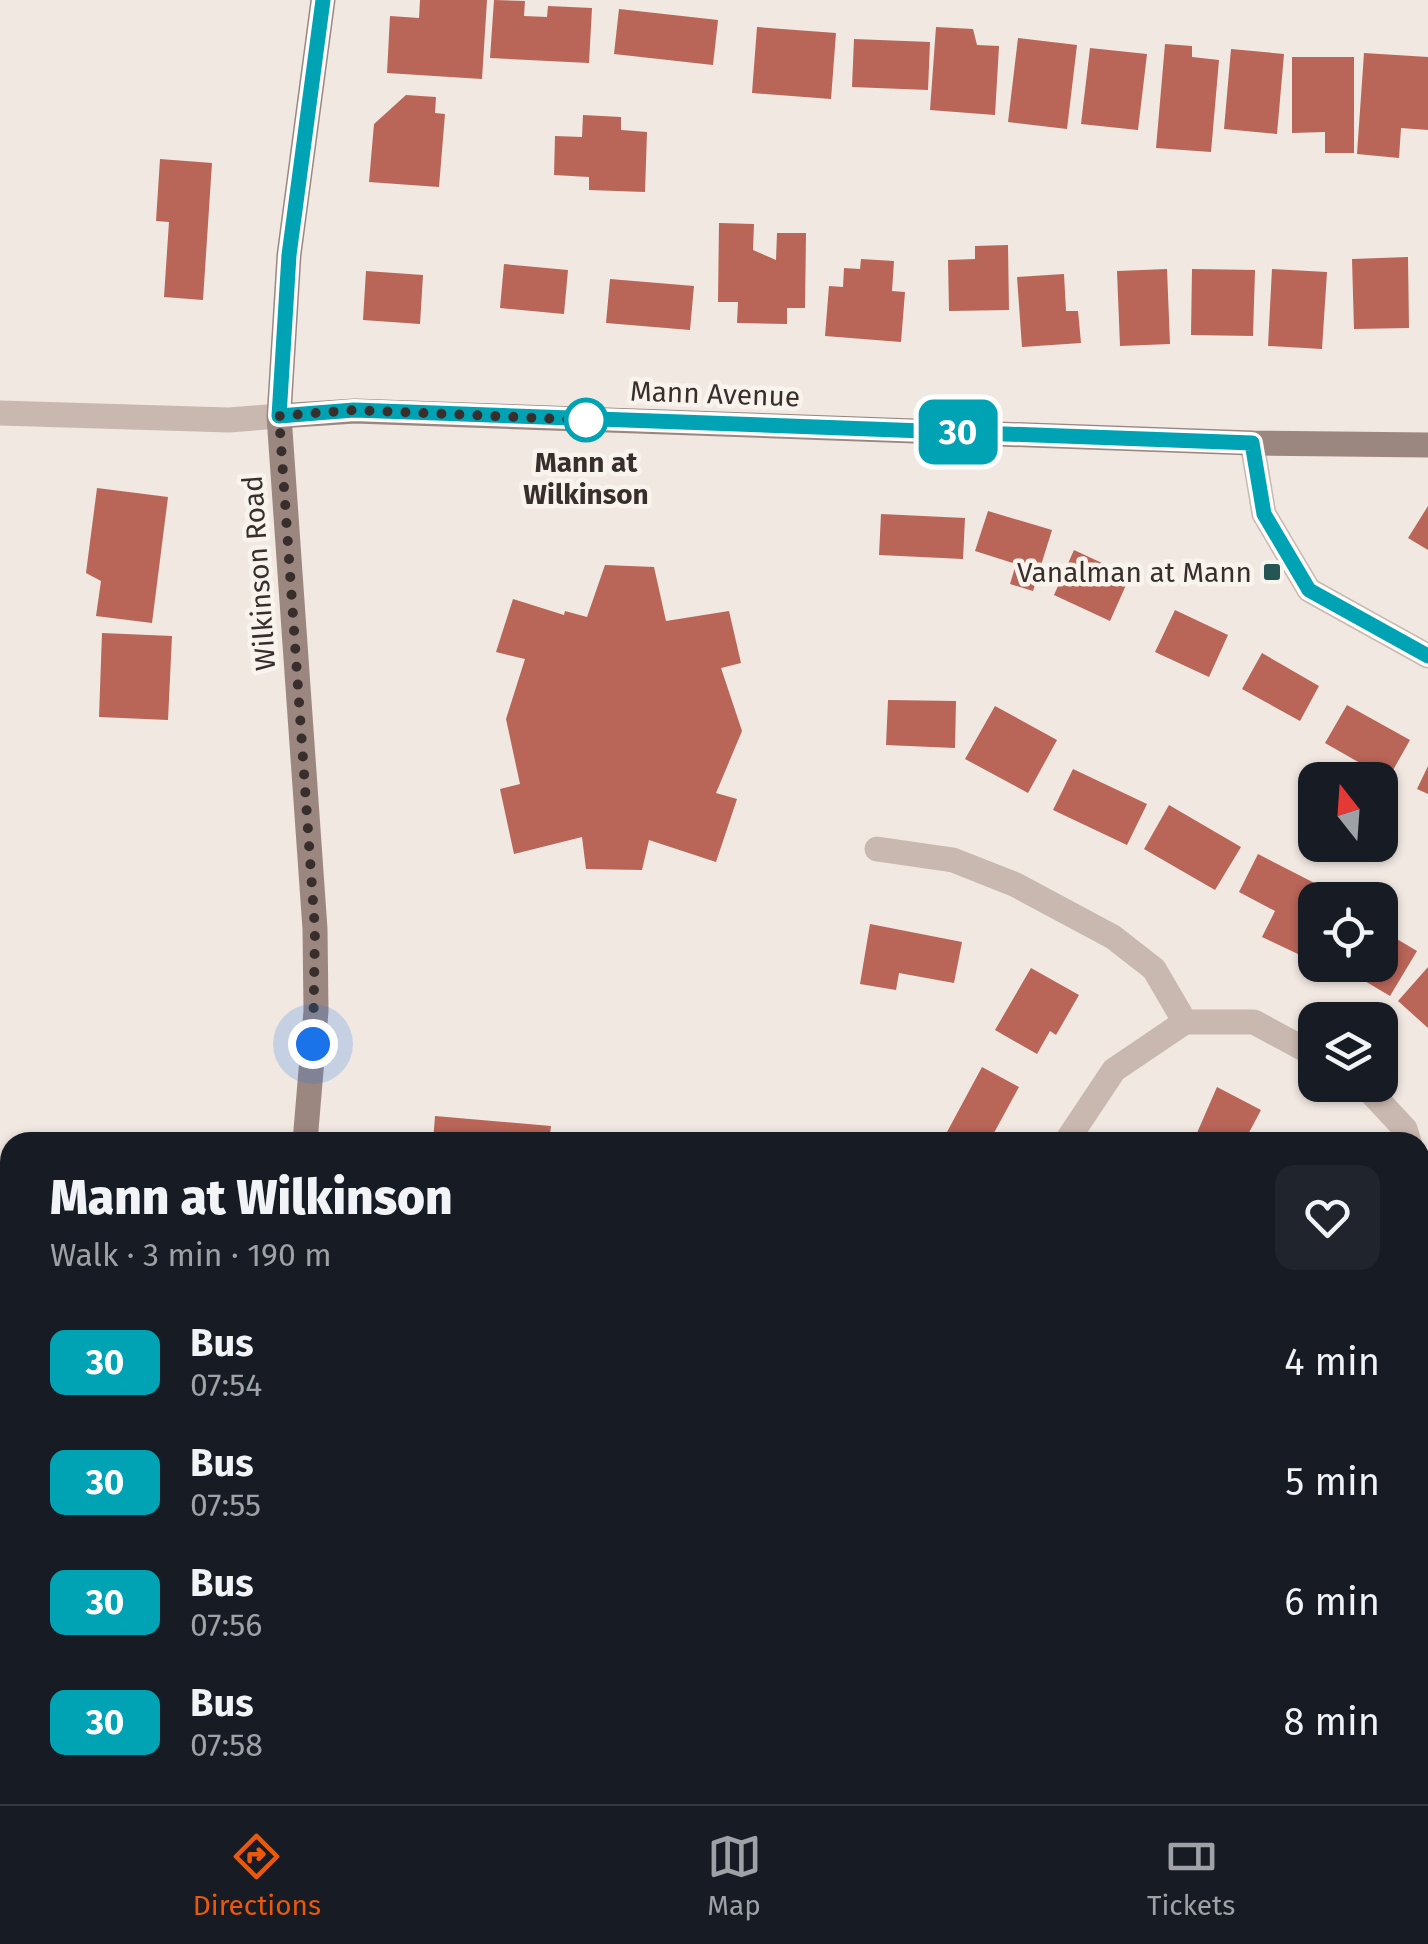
<!DOCTYPE html>
<meta charset="utf-8">
<style>
:root{--surface:#171b24;--page:#20242c;--text:#f1f3f6;--muted:#9ea1a6;--line:#363941;--accent:#ea580c}
body{margin:0;font-family:"Fira Sans",sans-serif;background:var(--page);color:var(--text);height:100vh;display:flex;flex-direction:column;font-size:38px;white-space:nowrap}
*{box-sizing:border-box;margin:0}
p{font-size:32px;color:var(--muted)}
.icon{flex:none;width:55px;height:55px;fill:none;stroke:currentColor;stroke-width:2;stroke-linecap:round;stroke-linejoin:round}
.map{position:relative;flex:1;overflow:hidden}
.drawer{position:absolute;left:0px;top:1132px;width:1430px;height:672px;display:flex;flex-direction:column;background:var(--surface);border-radius:30px 30px 0 0;box-shadow:0 2px 8px #0004}
.drawer>*{flex:none}
.badge{padding:0 20px;border-radius:15px;font-size:35px;line-height:65px}
.needle{width:65px;rotate:343deg}
.buttons{position:absolute;left:1298px;top:762px;display:grid;gap:20px}
.buttons a{display:grid;place-items:center;width:100px;height:100px;border-radius:20px;background:var(--surface);box-shadow:0 2px 8px #0004;font-size:50px}
.you{position:absolute;width:50px;height:50px;margin:-25px;border:8px solid #fff;border-radius:50%;background:#1a73e8;box-shadow:0 0 0 15px #1a73e833}
.map>.badge{position:absolute;translate:-50% -50%;box-shadow:0 0 0 5px #fff}
.round{display:grid;place-items:center;flex:none;width:105px;height:105px;border-radius:20px;background:var(--page)}
.head{display:flex;align-items:center;justify-content:space-between;height:170px;padding:0 50px}
h1{font-size:48px;font-weight:800;line-height:75px}
ul{padding:0;list-style:none}
li{display:flex;align-items:center;gap:30px;height:120px;padding:0 50px}
li div{flex:1}
li b{display:block;font-size:38px}
li em{font-style:normal}
li .badge{min-width:110px;font-weight:700;text-align:center}
.menu{display:flex;justify-content:space-around;align-items:center;height:140px;border-top:2px solid var(--line);background:var(--surface);font-size:28px;color:var(--muted)}
.menu a{display:grid;justify-items:center;gap:5px}
.menu .on{color:var(--accent)}
.map>svg:first-child{display:block}
.building{fill:#b96558}
.lines{fill:none;stroke-linecap:round;stroke-linejoin:round}
.minor{stroke:#c9b8af;stroke-width:25}
.tertiary{stroke:#c9b8af;stroke-width:25}
.secondary{stroke:#9c8780;stroke-width:25}
.line-casing{stroke:#fff;stroke-width:22}
.line{stroke:#00a3b4;stroke-width:15}
.walk{stroke:#382f2c;stroke-width:10;stroke-dasharray:0 18}
.stop-dot{fill:#fff;stroke:#00a3b4;stroke-width:5}
.poi-dot{fill:#265653;stroke:#f9f3ee;stroke-width:4}
.labels{text-anchor:middle;dominant-baseline:central;stroke-width:9;stroke-linejoin:round;paint-order:stroke}
.street-label{font-size:28px;fill:#382f2c;stroke:#f9f3ee}
.stop-label{font-size:28px;font-weight:bold;fill:#382f2c;stroke:#f9f3ee}
.poi-label{font-size:28px;fill:#382f2c;stroke:#f9f3ee;text-anchor:end}
</style>
<div class="map">
<svg width="1428" height="1804" viewBox="0 0 1428 1804">
<rect width="100%" height="100%" fill="#f1e8e2"/>
<!-- building -->
<path class="building" d="M420,0H487L482,79L387,73L390,16L419,18Z
M494,0L525,1L524,16L547,17L548,6L592,8L589,63L490,58Z
M619,9L718,20L713,65L614,54Z
M757,27L836,33L831,99L752,93Z
M936,27L973,29L977,45L999,46L995,115L930,110Z
M1018,38L1077,45L1067,129L1008,122Z
M854,39L930,42L928,90L852,87Z
M1165,44L1192,46V57L1219,60L1211,152L1156,148Z
M1090,48L1147,54L1138,130L1081,124Z
M1231,49L1284,54L1277,134L1224,129Z
M1364,53L1428,57V130L1401,128L1399,158L1357,154Z
M1292,57H1354V153H1325V132L1292,133Z
M406,95L436,97L435,113L445,114L439,187L369,182L374,124Z
M583,115L621,117V130L647,132L645,192L589,190V177L554,175L555,136L582,137Z
M160,159L212,163L203,300L164,297L169,222L156,221Z
M719,223L754,224L753,250L776,260L777,233H806L805,308H787V324L737,323L738,302H718Z
M1008,245L1009,310L949,311L948,260L975,259V246Z
M1408,257L1409,328L1354,329L1352,259Z
M861,259L894,261L892,291L905,292L901,342L825,336L829,286L843,287L844,268L860,269Z
M504,264L568,270L564,314L500,308Z
M1167,269L1170,344L1120,346L1117,271Z
M1192,269L1255,270L1253,336L1191,335Z
M1272,269L1327,272L1322,349L1268,346Z
M366,271L423,275L420,324L363,320Z
M1064,274L1066,311H1078L1081,343L1022,347L1017,277Z
M610,279L694,286L690,330L606,323Z
M97,488L168,497L152,623L96,616L101,581L86,573Z
M1428,506V550L1408,538Z
M988,511L1052,530L1033,591L1010,584L1016,564L975,551Z
M881,514L965,518L963,559L879,555Z
M1074,550L1130,576L1110,621L1054,595Z
M605,565L654,567L666,621L729,611L741,663L721,668L742,731L716,793L737,799L716,862L649,840L642,870L586,869L582,837L514,854L500,789L520,784L506,719L525,659L496,652L513,599L564,615L565,611L587,617Z
M1175,610L1228,635L1209,677L1155,652Z
M102,633L172,636L168,720L99,717Z
M1262,653L1319,686L1300,721L1242,689Z
M888,700L956,701L955,748L886,745Z
M1347,705L1410,740L1388,779L1325,743Z
M995,706L1057,740L1028,793L965,759Z
M1428,766V794L1417,789Z
M1073,769L1147,804L1127,845L1053,810Z
M1169,805L1241,847L1215,890L1144,849Z
M1258,854L1332,892L1328,900H1315V925L1300,955L1262,937L1275,911L1239,892Z
M870,924L962,942L954,983L899,973L896,990L860,984Z
M1380,929L1417,951L1390,996L1338,965H1380Z
M1428,967V1028L1398,1001Z
M1031,968L1079,995L1056,1035L1050,1031L1037,1054L995,1030Z
M982,1067L1019,1087L989,1142H966L947,1132Z
M1217,1087L1261,1110L1244,1142H1193Z
M435,1116L551,1126L549,1142H433Z
M380,1795H537L535,1804H371Z"/>
<g class="lines">
<!-- minor -->
<path class="minor" d="M0,413L229,420L279,416
M877,849L953,860L1016,885L1113,937L1154,969L1185,1022
M1364,1085L1405,1129L1409,1142
M1066,1142L1114,1070L1185,1022H1254L1315,1055
M1420,1172L1428,1230
M937,1795L978,1804
M1018,1804L1019,1795"/>
<!-- tertiary -->
<path class="tertiary" d="M1252,443L1264,514L1309,590L1428,656"/>
<!-- secondary -->
<path class="secondary" d="M279,416L355,411L1252,443L1428,445
M305,1142L316,1011L315,929L279,416L289,255L323,0
M211,1804L212,1795"/>
</g>
<g class="lines">
<defs>
<path id="line" d="M323,0L289,255L279,416L354,410L1252,443L1264,514L1309,590L1428,656"/>
</defs>
<!-- line casing -->
<use href="#line" class="line-casing"/>
<!-- line -->
<use href="#line" class="line"/>
<!-- walk -->
<path class="walk" d="M313,1044L315,930L279,416L354,410L586,420"/>
</g>
<!-- markers -->
<circle class="stop-dot" cx="586" cy="420" r="20"/>
<rect class="poi-dot" x="1262" y="562" width="20" height="20" rx="5"/>
<g class="labels">
<!-- street labels -->
<g class="street-label">
<text transform="translate(715 394) rotate(2)">Mann Avenue</text>
<text transform="translate(259 573) rotate(-94)">Wilkinson Road</text>
</g>
<!-- stop labels -->
<g class="stop-label">
<text x="586" y="462">Mann at<tspan x="586" dy="32">Wilkinson</tspan></text>
</g>
<!-- poi labels -->
<g class="poi-label">
<text x="1252" y="572">Vanalman at Mann</text>
</g>
</g>
</svg>
<div class="buttons">
<a><svg class="needle" viewBox="-14 -14 28 28"><path d="M0-13l5 13h-10z" fill="#e53935"/><path d="M0 13l5-13h-10z" fill="#9ea1a6"/></svg></a>
<a><svg class="icon" aria-label="locate" viewBox="0 0 24 24"><circle cx="12" cy="12" r="6"/><path d="M12 2v4M12 18v4M2 12h4M18 12h4"/></svg></a>
<a><svg class="icon" aria-label="layers" viewBox="0 0 24 24"><path d="M12 4l9 5-9 5-9-5zM3 14l9 5 9-5"/></svg></a>
</div>
<div class="you" style="left:313px;top:1044px"></div>
<b class="badge" style="left:958px;top:432px;background:#00a3b4;color:#fff">30</b>
<section class="drawer">
<div class="head"><div><h1>Mann at Wilkinson</h1><p>Walk · 3 min · 190 m</p></div><a class="round"><svg class="icon" aria-label="heart" viewBox="0 0 24 24"><path d="M12 20l-8-8c-3-5 5-10 8-4 3-6 11-1 8 4z"/></svg></a></div>
<ul>
<li><span class="badge" style="background:#00a3b4;color:#fff">30</span><div><b>Bus</b><p>07:54</p></div><em>4 min</em></li>
<li><span class="badge" style="background:#00a3b4;color:#fff">30</span><div><b>Bus</b><p>07:55</p></div><em>5 min</em></li>
<li><span class="badge" style="background:#00a3b4;color:#fff">30</span><div><b>Bus</b><p>07:56</p></div><em>6 min</em></li>
<li><span class="badge" style="background:#00a3b4;color:#fff">30</span><div><b>Bus</b><p>07:58</p></div><em>8 min</em></li>
</ul>
</section>
</div>
<nav class="menu">
<a class="on"><svg class="icon" aria-label="directions" viewBox="0 0 24 24"><path d="M12 3l9 9-9 9-9-9zM9 14v-3h6M13 9l2 2-2 2"/></svg>Directions</a>
<a><svg class="icon" aria-label="map" viewBox="0 0 24 24"><path d="M3 6l6-2 6 2 6-2v14l-6 2-6-2-6 2zM9 4v14M15 6v14"/></svg>Map</a>
<a><svg class="icon" aria-label="tickets" viewBox="0 0 24 24"><path d="M3 7h18v10H3zM15 7v10"/></svg>Tickets</a>
</nav>
